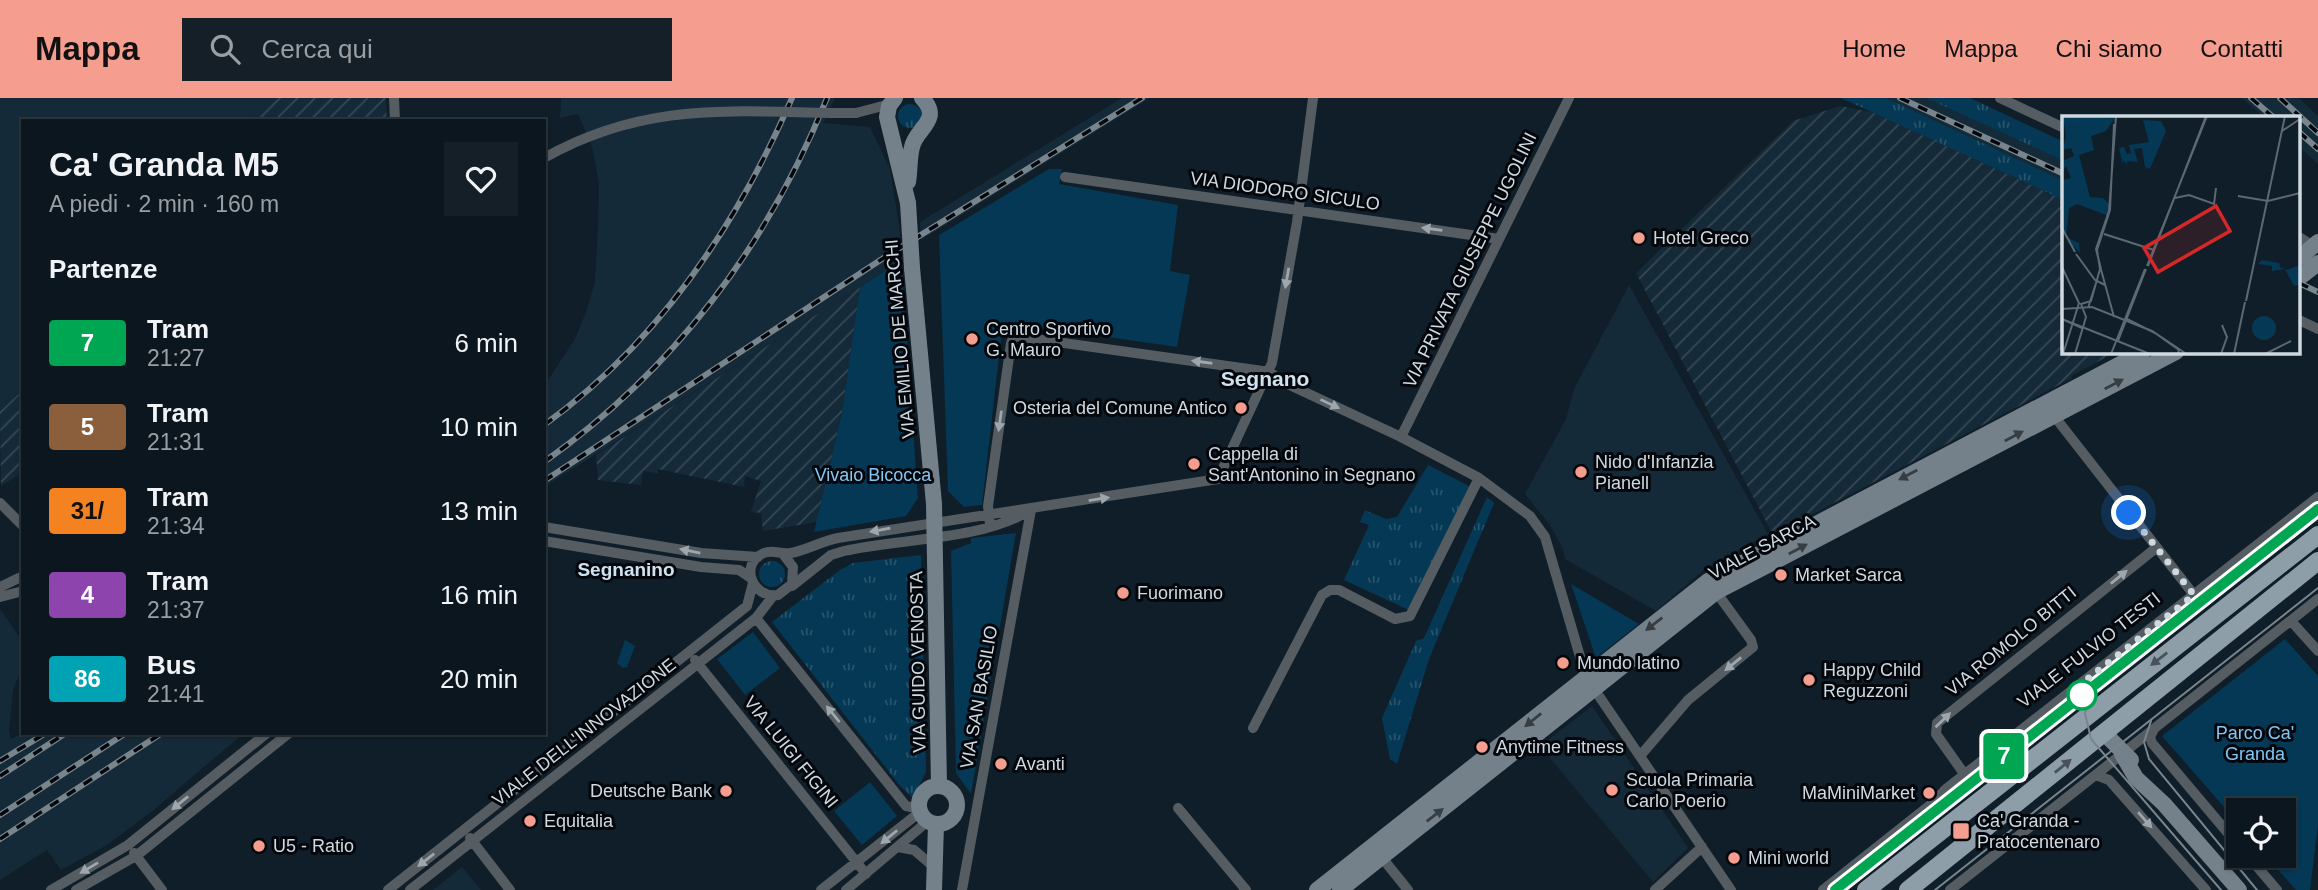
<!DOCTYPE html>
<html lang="it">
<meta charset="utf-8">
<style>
:root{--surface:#0b161e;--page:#141f27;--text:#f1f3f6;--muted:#9a9fa4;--line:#2b353c;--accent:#f59d8f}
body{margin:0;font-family:Helvetica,sans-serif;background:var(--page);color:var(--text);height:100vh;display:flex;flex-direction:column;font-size:26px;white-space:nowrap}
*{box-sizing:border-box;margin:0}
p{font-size:23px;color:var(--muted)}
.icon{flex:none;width:38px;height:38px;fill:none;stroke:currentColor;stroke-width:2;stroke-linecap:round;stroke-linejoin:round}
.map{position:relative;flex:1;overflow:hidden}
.details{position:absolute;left:21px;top:21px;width:525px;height:616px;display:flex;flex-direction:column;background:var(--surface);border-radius:0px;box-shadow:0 2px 5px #0004,0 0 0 2px var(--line)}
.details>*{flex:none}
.badge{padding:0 14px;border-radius:5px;font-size:24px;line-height:46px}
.tools{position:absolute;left:2226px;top:700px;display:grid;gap:14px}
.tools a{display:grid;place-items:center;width:70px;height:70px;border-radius:0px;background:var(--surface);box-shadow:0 2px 5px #0004,0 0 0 2px var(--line);font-size:35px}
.you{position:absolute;width:35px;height:35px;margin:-18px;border:5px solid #fff;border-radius:50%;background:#1a73e8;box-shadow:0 0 0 10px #1a73e833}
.map>.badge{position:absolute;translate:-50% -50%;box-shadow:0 0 0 4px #fff}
h2{padding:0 28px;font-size:26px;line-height:63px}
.round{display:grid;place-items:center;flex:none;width:74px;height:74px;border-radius:0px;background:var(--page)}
.head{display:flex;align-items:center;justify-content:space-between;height:119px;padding:0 28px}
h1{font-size:33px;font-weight:700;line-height:52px}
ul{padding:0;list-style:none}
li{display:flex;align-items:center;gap:21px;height:84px;padding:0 28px}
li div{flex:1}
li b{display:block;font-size:26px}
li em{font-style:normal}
li .badge{min-width:77px;font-weight:700;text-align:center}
header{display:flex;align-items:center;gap:42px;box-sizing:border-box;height:98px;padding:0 35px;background:var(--accent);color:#111}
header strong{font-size:33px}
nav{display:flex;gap:38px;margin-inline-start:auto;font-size:24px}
.search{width:490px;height:63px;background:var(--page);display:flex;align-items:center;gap:18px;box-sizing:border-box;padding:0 24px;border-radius:0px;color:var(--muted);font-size:26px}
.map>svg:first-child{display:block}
.built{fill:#152a38}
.industrial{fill:url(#industrial-furrows)}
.grass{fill:url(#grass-tufts)}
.green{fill:#053854}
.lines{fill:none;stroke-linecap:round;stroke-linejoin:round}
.street{stroke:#555c62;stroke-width:10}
.secondary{stroke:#75818a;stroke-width:16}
.primary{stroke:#8e9ea9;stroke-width:18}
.tram{stroke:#79858d;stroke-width:2}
.rail-casing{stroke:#79858d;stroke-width:6}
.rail{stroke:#03070b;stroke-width:3.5;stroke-dasharray:10;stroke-linecap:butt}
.street-bridge{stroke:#555c62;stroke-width:10}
.secondary-bridge{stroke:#75818a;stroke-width:16}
.oneway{fill:#9ea7ae}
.oneway2{fill:#363e44}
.oneway3{fill:#48525a}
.line-casing{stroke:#fff;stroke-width:16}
.line{stroke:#00a651;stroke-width:10}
.walk{stroke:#cfd9e0;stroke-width:7;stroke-dasharray:0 12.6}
.poi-dot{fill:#f59d8f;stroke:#03070b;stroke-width:2.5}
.stop-dot{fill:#fff;stroke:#00a651;stroke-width:3.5}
.labels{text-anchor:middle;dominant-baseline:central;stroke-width:6;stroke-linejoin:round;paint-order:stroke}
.street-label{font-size:18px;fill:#cfd9e0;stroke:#03070b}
.poi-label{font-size:18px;fill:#cfd9e0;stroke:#03070b;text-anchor:start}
.park-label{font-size:18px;fill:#83c7f5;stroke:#03070b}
.neighbourhood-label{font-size:19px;font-weight:bold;fill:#cee2f0;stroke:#03070b}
.quarter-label{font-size:21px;font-weight:bold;fill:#cee2f0;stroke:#03070b}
.inset-road{fill:none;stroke:#5c6972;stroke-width:2}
.view{fill:#d62828;fill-opacity:0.15;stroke:#d62828;stroke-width:3.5}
.inset-edge{fill:none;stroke:#cfd9e0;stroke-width:3.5}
</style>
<header>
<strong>Mappa</strong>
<div class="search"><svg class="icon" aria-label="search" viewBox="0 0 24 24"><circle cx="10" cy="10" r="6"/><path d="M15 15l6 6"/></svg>Cerca qui</div>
<nav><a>Home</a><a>Mappa</a><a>Chi siamo</a><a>Contatti</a></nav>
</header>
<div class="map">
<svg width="2318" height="792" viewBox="0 0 2318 792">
<defs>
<pattern id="industrial-furrows" width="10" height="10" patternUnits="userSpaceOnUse" patternTransform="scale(1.75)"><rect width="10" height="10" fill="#152a38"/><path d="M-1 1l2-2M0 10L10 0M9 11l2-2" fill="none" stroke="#364854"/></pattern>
<pattern id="grass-tufts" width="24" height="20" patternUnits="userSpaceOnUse" patternTransform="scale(1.75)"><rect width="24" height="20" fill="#053854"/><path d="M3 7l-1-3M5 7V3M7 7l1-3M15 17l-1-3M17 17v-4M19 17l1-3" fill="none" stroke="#28546c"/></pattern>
</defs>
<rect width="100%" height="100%" fill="#0f1e28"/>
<!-- built -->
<path class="built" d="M0,0H265L249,23H23V292L0,313Z
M561,0H835L823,25L870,29L890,71L900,134L901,163L544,389V288L575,241L586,214L595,184L598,128L599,85L592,49L578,16L560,20Z
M1122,0H1150L921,142L920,124Z
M1886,0H1926L2064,63V83Z
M2242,0H2299L2318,18V66L2299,49V19H2264Z
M1629,187L1768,436L1706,470L1656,513L1565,461L1563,451L1550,427L1525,396L1566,321L1574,291Z
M0,511L23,544V568L13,592L9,633L11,641L23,635H244L151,714L107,747L61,772L47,752L0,782Z
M1592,608L1688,750L1653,784L1540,648Z
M462,769L481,792H433Z"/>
<!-- industrial -->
<path class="industrial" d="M265,0H386L387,23H249Z
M1840,8L1872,14L2064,102V254H2116L2071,278L2072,280L1773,437L1636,175L1793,23Z
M860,189L842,315L817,424L763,433L761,415L751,414L761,383L745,378L744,389L658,371L657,375L643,373L641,387L598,382L596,357Z
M23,292V374L1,388L0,313Z"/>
<!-- grass -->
<path class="grass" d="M1841,0H1886L2064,83V102Z
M1926,0H1970L2064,44V63Z
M898 18a12 12 0 1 1 24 0a12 12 0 1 1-24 0Z
M1428,367L1471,389L1411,513L1344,482L1369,427L1360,424L1365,412L1386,421L1397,419Z
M1487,399L1494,405L1429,561L1397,666L1390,661L1382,620L1416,543L1424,540Z
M921,457L926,674L913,700L901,689L772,524L840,472L853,465Z
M759 476a13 13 0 1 1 26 0a13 13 0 1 1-26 0Z"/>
<!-- green -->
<path class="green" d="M1049,71H1062L1059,86L1178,107L1170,173L1190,177L1177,249L1003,224L982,407L964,409L948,393L939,137Z
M901,163L918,400L906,418L814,434L842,315L860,189Z
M1016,435L971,696L956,675L951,453L971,445V440Z
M1571,486L1639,526L1596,560Z
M753,534L780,570L745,597L717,561Z
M2285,541L2318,578V727L2310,792H2296L2266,758H2284V712H2238V725L2162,638Z
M625,542L635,548L627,569L623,570L617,565Z
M870,684L897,718L862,747L834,713Z"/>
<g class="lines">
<!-- street -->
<path class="street" d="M394,0L395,23
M2000,0L2064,30
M856,15L890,6
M1065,79L1499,141
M2299,139L2313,148
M2299,222L2318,231
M2051,314L2194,497
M1401,339L1569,0
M0,405L23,428
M990,427L988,408L1011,245L1014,238L1270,274L1281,283L1401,339L1479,380L1530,418L1545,439L1586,579L1731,792
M544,429L701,455L758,459
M544,443L701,469L739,472L751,480
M783,456L793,469L792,486L778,497C753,501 738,466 764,455C773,451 781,457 791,455C807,452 822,443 838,440L1218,381L1272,265L1297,124L1313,0
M792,488L831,457L844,453C901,440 978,443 1029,413
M0,489L23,478
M0,499L23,493
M756,520L906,708L920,711
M2291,523L2318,553
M695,562L866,776
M1253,630L1322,497L1330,492H1339L1395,521L1410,518L1479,380
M2154,631L2150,639L2152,645L2238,747
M1640,658L1688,602L1753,549L1751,542L1714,491
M1965,677L1936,636L1937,625L2156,450
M2096,677L2109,682L2206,792
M1178,710L1246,792
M470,740L510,792
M898,749L914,752L934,769
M134,755L162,792
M1379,756L1408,792
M2248,758L2277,792
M51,792L128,747L267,635
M76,792L136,758L289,635
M388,792L747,508L753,485
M410,792L756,520L773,498
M821,792L920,714
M846,792L928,723
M962,792L1031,412
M1655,792L1702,749
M1823,792L1934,704L1946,691L2318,399
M1950,792L2318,501"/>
<!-- secondary -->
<path class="secondary" d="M895,0L889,8L887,19L908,105
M908,84C910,73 909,60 912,49C916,30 943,22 922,0
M2299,160L2318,144
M912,170L934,406L939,688
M2299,180L2318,165
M2104,635L2131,662
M2122,656L2136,680L2164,706L2239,792
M919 707a19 19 0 1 1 38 0a19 19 0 1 1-38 0Z
M934,792L936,726
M1317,792L1708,483L2143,254
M1340,792L1716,494L2176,254"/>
<!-- primary -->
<path class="primary" d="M1866,792L2318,437
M1908,792L2318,463"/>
<!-- tram -->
<path class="tram" d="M2095,589L2085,615L2091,641L2221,792
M2151,623L2144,644L2149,661L2257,792
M1835,792L2318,411
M1935,792L2318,490"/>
<defs>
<path id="rail" d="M1900,0L2064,76
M2251,0L2273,19
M2280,0L2318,35
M2299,34L2318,51
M2299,185L2318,194
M544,327C658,245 737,127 792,0
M544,364C674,272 768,147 827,0
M544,383L882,161L1142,0
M0,663L46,635
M0,678L66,635
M0,717L126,635
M0,741L162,635"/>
</defs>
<!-- rail casing -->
<use href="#rail" class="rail-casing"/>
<!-- rail -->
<use href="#rail" class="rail"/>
<!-- street-bridge -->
<path class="street-bridge" d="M544,60C651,0 740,15 856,15"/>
<!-- secondary-bridge -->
<path class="secondary-bridge" d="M908,105L912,170"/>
</g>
<!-- one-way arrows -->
<defs><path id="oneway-solid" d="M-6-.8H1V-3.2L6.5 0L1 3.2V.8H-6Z" transform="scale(1.75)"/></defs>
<g class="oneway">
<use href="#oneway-solid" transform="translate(1432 131) rotate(-172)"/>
<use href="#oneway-solid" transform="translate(1287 180) rotate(100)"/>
<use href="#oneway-solid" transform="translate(1202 264) rotate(-172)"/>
<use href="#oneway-solid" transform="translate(1330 306) rotate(25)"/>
<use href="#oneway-solid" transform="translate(1000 323) rotate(98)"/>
<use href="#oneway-solid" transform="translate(1099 401) rotate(-9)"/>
<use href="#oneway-solid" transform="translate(880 432) rotate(170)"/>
<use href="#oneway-solid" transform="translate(690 453) rotate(-169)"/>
<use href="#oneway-solid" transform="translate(2119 479) rotate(-39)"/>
<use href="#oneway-solid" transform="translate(1733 566) rotate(141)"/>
<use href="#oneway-solid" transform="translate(833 616) rotate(-129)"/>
<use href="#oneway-solid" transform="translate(1943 622) rotate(-44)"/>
<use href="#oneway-solid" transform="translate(180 705) rotate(141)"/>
<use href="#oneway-solid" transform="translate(2145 722) rotate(49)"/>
<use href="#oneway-solid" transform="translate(889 739) rotate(141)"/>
<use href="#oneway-solid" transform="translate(426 762) rotate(142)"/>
<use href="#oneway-solid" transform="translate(89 770) rotate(149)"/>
</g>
<g class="oneway2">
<use href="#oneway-solid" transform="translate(2114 286) rotate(-28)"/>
<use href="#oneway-solid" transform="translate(2014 338) rotate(-28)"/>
<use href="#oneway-solid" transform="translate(1908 377) rotate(152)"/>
<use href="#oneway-solid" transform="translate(1798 451) rotate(-28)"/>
<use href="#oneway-solid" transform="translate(1654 526) rotate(142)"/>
<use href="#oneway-solid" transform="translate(1533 622) rotate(141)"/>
<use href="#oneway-solid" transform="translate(1435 717) rotate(-38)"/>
</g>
<g class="oneway3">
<use href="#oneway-solid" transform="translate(2159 561) rotate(142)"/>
<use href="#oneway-solid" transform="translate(2063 668) rotate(-39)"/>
</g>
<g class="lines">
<defs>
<path id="line" d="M1835,792L2318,411"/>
</defs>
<!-- line casing -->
<use href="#line" class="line-casing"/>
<!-- line -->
<use href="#line" class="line"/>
<!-- walk -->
<path class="walk" d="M2082,597L2076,590L2194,497L2129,415"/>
</g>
<!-- markers -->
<g class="poi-dot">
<circle cx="1639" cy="140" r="7"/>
<circle cx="972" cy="241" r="7"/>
<circle cx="1241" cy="310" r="7"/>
<circle cx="1194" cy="366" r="7"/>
<circle cx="1581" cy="374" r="7"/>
<circle cx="1781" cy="477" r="7"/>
<circle cx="1123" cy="495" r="7"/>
<circle cx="1563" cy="565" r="7"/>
<circle cx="1809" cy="582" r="7"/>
<circle cx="1482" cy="649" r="7"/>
<circle cx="1001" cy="666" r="7"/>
<circle cx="1612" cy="692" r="7"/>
<circle cx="726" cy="693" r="7"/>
<circle cx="1929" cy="695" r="7"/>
<circle cx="530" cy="723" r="7"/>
<rect x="1952" y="724" width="18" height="18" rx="3.5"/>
<circle cx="259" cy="748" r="7"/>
<circle cx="1734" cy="760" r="7"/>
</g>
<circle class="stop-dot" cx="2082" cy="597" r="14"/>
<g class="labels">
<!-- street labels -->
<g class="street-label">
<text transform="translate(1285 93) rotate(8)">VIA DIODORO SICULO</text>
<text transform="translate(1470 162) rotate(-64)">VIA PRIVATA GIUSEPPE UGOLINI</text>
<text transform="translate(900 241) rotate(-95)">VIA EMILIO DE MARCHI</text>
<text transform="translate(1762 449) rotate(-28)">VIALE SARCA</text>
<text transform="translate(2011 543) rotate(-39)">VIA ROMOLO BITTI</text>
<text transform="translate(2089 552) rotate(-38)">VIALE FULVIO TESTI</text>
<text transform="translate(918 564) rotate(-91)">VIA GUIDO VENOSTA</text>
<text transform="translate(979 599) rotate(-80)">VIA SAN BASILIO</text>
<text transform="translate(584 634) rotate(-38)">VIALE DELL'INNOVAZIONE</text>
<text transform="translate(791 654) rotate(51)">VIA LUIGI FIGINI</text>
</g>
<!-- poi labels -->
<g class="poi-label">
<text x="1653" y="140">Hotel Greco</text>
<text x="986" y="231">Centro Sportivo<tspan x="986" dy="21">G. Mauro</tspan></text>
<text x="1227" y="310" text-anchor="end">Osteria del Comune Antico</text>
<text x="1208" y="356">Cappella di<tspan x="1208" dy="21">Sant'Antonino in Segnano</tspan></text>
<text x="1595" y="364">Nido d'Infanzia<tspan x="1595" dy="21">Pianell</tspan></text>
<text x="1795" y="477">Market Sarca</text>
<text x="1137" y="495">Fuorimano</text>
<text x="1577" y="565">Mundo latino</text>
<text x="1823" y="572">Happy Child<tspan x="1823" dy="21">Reguzzoni</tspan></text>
<text x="1496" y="649">Anytime Fitness</text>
<text x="1015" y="666">Avanti</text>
<text x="1626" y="682">Scuola Primaria<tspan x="1626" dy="21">Carlo Poerio</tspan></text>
<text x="712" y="693" text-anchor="end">Deutsche Bank</text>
<text x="1915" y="695" text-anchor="end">MaMiniMarket</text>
<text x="544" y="723">Equitalia</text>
<text x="1977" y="723">Ca' Granda -<tspan x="1977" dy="21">Pratocentenaro</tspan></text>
<text x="273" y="748">U5 - Ratio</text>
<text x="1748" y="760">Mini world</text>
</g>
<!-- park labels -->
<g class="park-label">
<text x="873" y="377">Vivaio Bicocca</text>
<text x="2255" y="635">Parco Ca'<tspan x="2255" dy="21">Granda</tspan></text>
</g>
<!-- neighbourhood labels -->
<g class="neighbourhood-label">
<text x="626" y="471">Segnanino</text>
</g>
<!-- quarter labels -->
<g class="quarter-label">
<text x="1265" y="280">Segnano</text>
</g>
</g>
<!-- overview -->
<g transform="translate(2062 18)">
<rect width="238" height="238" fill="#0f1e28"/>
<path d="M1,0L53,2L44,15L29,20L32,34L17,39L28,81L41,82L48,89L47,97L44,103V99L15,88L7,92L4,121L17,127L18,137L3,121L0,110V64L9,62L4,50L0,56V45L12,40L9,32L0,34L4,21ZM81,4L99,5L104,15L88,53L83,51L80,32L72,33L76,46L65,45V49L61,44V50L57,32L62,31L65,38L69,37L67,29L87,26ZM200,144L217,147L219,153L225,149L221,152L225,154L238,149V169L232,170L223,153L210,155V150L196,148ZM190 212a12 12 0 1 1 24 0a12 12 0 1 1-24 0Z" fill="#053854"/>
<path class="inset-road" d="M220,15L238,3M176,80L206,85L238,77M113,82L127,79L152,88L154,72M0,112L13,136M42,118L92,134M14,138L33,164L43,169M38,150L52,201M85,150L145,0M86,150L144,0M0,151L17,187L1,238M39,153L34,133L47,95L54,0M184,185L223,0M26,192L35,164M0,193L30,191L90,215L123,237M63,202L93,217L117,234L116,238M0,203L88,238M0,203L20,212M56,225L84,153M13,238L24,201L19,188L29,185L38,153L35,134L48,94L52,8M49,238L83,153M159,238L165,221L160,209M172,238L183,186M203,238L229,225"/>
<path class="view" d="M154,90L168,115L96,156L82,132Z"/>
<rect width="238" height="238" class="inset-edge"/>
</g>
</svg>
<div class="tools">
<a><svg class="icon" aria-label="locate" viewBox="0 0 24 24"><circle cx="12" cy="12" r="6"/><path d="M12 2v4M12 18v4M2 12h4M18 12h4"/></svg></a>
</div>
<div class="you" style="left:2129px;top:415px"></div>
<b class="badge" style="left:2004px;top:658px;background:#00a651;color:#fff">7</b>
<section class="details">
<div class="head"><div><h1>Ca' Granda M5</h1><p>A piedi · 2 min · 160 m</p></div><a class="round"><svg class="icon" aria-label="heart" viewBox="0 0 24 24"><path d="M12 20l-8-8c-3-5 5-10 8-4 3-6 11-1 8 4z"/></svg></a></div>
<h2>Partenze</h2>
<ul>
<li><span class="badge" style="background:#00a651;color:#fff">7</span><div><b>Tram</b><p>21:27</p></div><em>6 min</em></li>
<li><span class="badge" style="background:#8b5e3c;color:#fff">5</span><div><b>Tram</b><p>21:31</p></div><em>10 min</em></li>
<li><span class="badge" style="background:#f58220;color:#111">31/</span><div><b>Tram</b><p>21:34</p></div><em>13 min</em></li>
<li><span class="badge" style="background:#8e44ad;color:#fff">4</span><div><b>Tram</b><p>21:37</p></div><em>16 min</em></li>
<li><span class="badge" style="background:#00a3b4;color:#fff">86</span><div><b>Bus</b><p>21:41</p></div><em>20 min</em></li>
</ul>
</section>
</div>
